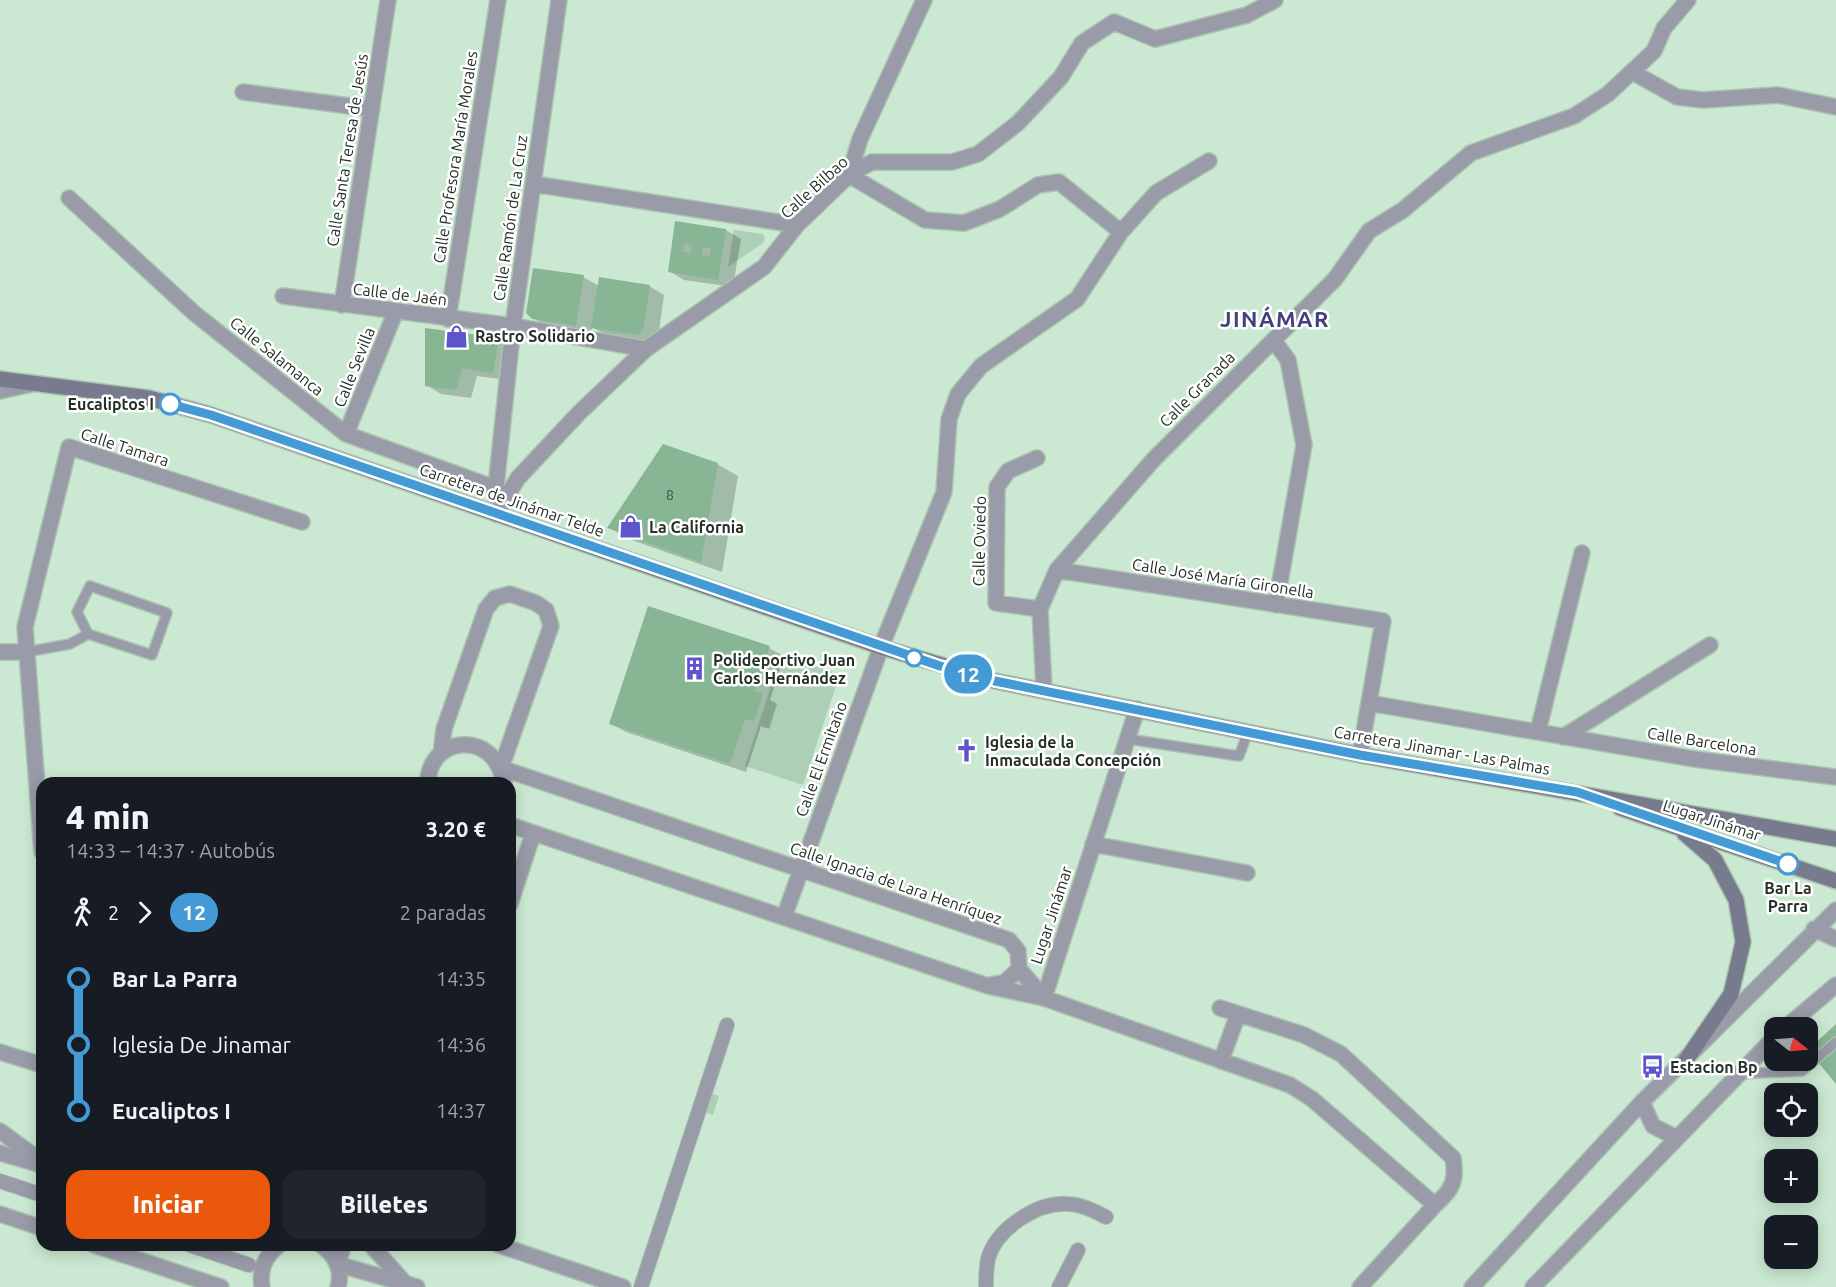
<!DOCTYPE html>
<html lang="es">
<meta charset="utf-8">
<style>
:root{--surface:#171b24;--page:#20242c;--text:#f1f3f6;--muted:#9ea1a6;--accent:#ea580c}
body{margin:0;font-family:Ubuntu,sans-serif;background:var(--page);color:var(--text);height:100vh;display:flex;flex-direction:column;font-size:22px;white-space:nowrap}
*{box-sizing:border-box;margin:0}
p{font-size:20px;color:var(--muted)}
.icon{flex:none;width:33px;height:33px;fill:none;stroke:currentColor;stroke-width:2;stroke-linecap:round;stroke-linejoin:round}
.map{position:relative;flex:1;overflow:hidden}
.details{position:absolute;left:36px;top:777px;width:480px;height:474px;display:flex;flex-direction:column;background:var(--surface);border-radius:18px;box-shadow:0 3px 15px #0003}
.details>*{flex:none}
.badge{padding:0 12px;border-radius:20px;font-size:21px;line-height:39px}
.needle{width:39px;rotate:107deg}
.fabs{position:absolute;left:1764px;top:1017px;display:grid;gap:12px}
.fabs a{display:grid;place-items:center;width:54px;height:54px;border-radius:12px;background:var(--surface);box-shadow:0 3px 15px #0003;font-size:30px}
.map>.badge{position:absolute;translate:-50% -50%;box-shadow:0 0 0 3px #fff}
.legs{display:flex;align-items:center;gap:9px;height:66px;padding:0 30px;font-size:20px}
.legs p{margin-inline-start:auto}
.summary{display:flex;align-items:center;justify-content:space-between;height:102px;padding:0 30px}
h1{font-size:33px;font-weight:800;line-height:45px}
.action{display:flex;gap:12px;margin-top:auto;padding:12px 30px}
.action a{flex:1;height:69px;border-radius:18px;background:var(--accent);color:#fff;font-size:24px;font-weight:800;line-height:69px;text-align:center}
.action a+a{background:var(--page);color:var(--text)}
ul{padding:0 30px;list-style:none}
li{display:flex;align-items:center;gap:21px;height:66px;font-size:22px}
li i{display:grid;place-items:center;width:9px;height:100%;margin:0 8px;background:currentColor}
li i::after{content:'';width:15px;height:15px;margin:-8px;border:4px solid;border-radius:50%;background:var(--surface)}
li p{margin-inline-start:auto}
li:first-child i{background:linear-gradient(#0000 50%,currentColor 0)}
li:last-child i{background:linear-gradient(currentColor 50%,#0000 0)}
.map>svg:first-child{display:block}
.green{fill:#accfb5}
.shadow{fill:#0003}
.building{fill:#88b594;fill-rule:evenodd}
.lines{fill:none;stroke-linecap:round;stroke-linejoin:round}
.service-casing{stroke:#aac4b0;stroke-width:12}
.pedestrian-casing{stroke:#aac4b0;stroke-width:16}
.minor-casing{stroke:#aac4b0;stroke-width:18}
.tertiary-casing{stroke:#aac4b0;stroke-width:18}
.secondary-casing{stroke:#aac4b0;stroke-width:18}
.service{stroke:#9a9ba9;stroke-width:9}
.pedestrian{stroke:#9a9ba9;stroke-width:14}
.minor{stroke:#9a9ba9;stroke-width:15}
.tertiary{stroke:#9a9ba9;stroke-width:15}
.secondary{stroke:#787a8d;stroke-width:15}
.line-1-casing{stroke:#fff;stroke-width:14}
.line-1{stroke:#449ad5;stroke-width:9}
.stop-1-dot{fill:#fff;stroke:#449ad5;stroke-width:3}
.labels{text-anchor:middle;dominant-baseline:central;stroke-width:5;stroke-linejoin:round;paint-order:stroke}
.number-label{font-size:14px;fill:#3e5143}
.street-label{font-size:16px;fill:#253028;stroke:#fff}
.poi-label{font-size:16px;font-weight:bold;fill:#253028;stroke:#fff;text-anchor:start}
.stop-label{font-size:16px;font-weight:bold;fill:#253028;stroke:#fff;text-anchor:end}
.district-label{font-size:22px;font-weight:bold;letter-spacing:1.5px;fill:#42417e;stroke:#fff}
</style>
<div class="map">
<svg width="1836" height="1287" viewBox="0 0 1836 1287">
<rect width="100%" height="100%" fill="#cbe9d2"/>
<!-- green -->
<path class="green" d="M734,230L763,234L765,238L763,243L728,267Z
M781,655L840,674L803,785L745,766Z
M699,1089L719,1096L713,1115L693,1108Z"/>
<!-- shadow -->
<path class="shadow" d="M676,223L726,230L741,239L733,287L684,280L669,271Z
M583,277L599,286H649L664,295L658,339L653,343L608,336L592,327L591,334L548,327L533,318Z
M493,338L509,347L508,380L477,376L471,398L441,394L426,385Z
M717,464L738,476L722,572L629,539L609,527Z
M769,648L784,656L770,700L777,704L769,729L761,726L746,772L626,732L611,724Z"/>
<!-- building -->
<path class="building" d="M675,221L726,229L718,280L668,272ZM684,244L692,245L691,253L683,252ZM703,247L711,248L710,256L702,255Z
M533,268L584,275L576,326L532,319L526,313Z
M599,277L650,285L643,330L637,335L591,328Z
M425,328L494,337L498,343L493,373L462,368L456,390L425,386Z
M663,444L718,463L701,562L607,528Z
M648,606L770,646L755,691L763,694L754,721L745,719L730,764L609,724Z
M1836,1024V1084L1808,1050Z"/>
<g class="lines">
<defs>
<path id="service" d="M26,652L70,644L88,634L152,655L167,613L90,586L77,612L88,634
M1128,739L1239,756L1248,732
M1739,1074L1802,1071L1836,1042"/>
<path id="pedestrian" d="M0,1181L42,1195
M190,1245L249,1265
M641,1287L727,1025
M986,1287C986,1278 986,1268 988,1259C996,1229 1037,1202 1067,1204C1081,1204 1094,1211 1106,1217
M1059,1287L1078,1250"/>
<path id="minor" d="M924,0L860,139L849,175L925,220L964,223L1000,209L1038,185L1059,182L1121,232
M1634,73L1677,97L1703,100L1778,95L1836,107
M243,92L372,109
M534,184L797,225
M69,198L194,313L346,434L495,488
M283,296L513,326L646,349
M342,305L388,0
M448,319L498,0
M1274,341L1288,360L1304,445L1276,605
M346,434L395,313
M1037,458L1008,471L997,487L996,603L1040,609
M495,496L513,326L559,0
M496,514L518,478L579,413L646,349L764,267L797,225L849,175L872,162H952L978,154L1018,123L1061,77L1082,43L1114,22L1155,39L1247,15L1275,0
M1057,570L1383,621L1360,755
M0,652H26
M1044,690L1040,609L1057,570L1154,459L1335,279L1369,231L1403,210L1471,153L1574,116L1608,94L1654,51L1664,28L1688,0
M1369,703L1694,759L1836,777
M1538,731L1582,553
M1563,737L1710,645
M441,753L444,729L486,609L495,598L510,594L536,603L546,610L551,626L501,768L1009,940L1018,951L1019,969L1005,982L991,985
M428,783C428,736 495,728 504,783
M510,825L988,986L1044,998L1290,1085L1312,1099L1435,1205C1452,1190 1457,1181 1453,1158L1341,1054L1304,1035L1220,1008
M1093,844L1247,873
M42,852L25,627L69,447L302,522
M510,904L533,834
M784,917L881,647L944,492L949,419L958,394L981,366L1077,299L1121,232L1156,193L1209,161
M1019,969L1044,998
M1044,998L1137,709
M0,1052L42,1065
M1221,1061L1238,1014
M0,1131L42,1162
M371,1245L404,1282
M499,1245L623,1287
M337,1264L344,1245
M1360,1287L1435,1205"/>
<path id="tertiary" d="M0,391L32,384
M1814,929L1836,939
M1785,1028L1836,985
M1642,1102L1653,1126L1675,1137
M0,1153L42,1165
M0,1214L42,1228
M94,1245L221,1287
M321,1245C335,1254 343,1271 338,1287
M337,1264L417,1287
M262,1287C259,1269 265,1256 279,1245
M1472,1287L1642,1102L1836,910
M1533,1287L1774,1038"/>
<path id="secondary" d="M0,379L149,398L211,415L881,647L995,681L1360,755L1836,839
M1620,808L1836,881
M1684,833L1715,860L1736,900L1743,942L1731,994L1686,1060"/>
</defs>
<!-- service casing -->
<use href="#service" class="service-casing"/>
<!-- pedestrian casing -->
<use href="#pedestrian" class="pedestrian-casing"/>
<!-- minor casing -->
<use href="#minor" class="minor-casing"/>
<!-- tertiary casing -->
<use href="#tertiary" class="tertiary-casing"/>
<!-- secondary casing -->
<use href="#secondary" class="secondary-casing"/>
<!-- service -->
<use href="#service" class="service"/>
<!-- pedestrian -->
<use href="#pedestrian" class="pedestrian"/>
<!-- minor -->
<use href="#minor" class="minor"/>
<!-- tertiary -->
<use href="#tertiary" class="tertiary"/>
<!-- secondary -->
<use href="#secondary" class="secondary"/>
</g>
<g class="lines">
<defs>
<path id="line-1" d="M170,404L211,415L940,666L995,681L1360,755L1577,792L1788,864"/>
</defs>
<!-- line-1 casing -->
<use href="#line-1" class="line-1-casing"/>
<!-- line-1 -->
<use href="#line-1" class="line-1"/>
</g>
<!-- icons -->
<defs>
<symbol id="shop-bare" viewBox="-9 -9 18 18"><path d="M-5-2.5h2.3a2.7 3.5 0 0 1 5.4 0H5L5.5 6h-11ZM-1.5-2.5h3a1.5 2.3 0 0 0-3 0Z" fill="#5e54cd" stroke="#fff" stroke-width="2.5" paint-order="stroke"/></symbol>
<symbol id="building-bare" viewBox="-9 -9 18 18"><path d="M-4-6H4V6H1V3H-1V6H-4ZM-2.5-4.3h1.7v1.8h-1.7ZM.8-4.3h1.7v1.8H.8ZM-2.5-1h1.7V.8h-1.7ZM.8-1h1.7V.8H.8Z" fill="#5e54cd" stroke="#fff" stroke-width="2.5" paint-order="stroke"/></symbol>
<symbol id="church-bare" viewBox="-9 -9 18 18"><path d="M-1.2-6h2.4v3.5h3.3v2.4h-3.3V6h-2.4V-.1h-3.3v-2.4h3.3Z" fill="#5e54cd" stroke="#fff" stroke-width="2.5" paint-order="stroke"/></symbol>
<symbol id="bus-bare" viewBox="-9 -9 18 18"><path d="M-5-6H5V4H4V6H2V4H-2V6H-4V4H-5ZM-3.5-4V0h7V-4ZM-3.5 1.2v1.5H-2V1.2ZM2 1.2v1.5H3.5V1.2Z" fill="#5e54cd" stroke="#fff" stroke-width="2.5" paint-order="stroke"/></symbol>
</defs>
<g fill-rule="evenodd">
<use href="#shop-bare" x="440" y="320" width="33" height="33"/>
<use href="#shop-bare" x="614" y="510" width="33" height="33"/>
<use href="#building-bare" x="678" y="652" width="33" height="33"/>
<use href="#church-bare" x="950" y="734" width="33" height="33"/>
<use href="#bus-bare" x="1636" y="1050" width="33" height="33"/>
</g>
<!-- markers -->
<g class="stop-1-dot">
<circle cx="170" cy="404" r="10"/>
<circle cx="914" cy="658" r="8"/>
<circle cx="1788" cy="864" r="10"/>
</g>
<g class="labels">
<!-- number labels -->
<g class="number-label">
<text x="670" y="495">8</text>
</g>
<!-- street labels -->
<g class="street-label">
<text transform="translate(347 150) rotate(-81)">Calle Santa Teresa de Jesús</text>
<text transform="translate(455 157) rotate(-81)">Calle Profesora María Morales</text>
<text transform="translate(814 187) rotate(-42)">Calle Bilbao</text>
<text transform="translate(510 218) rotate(-82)">Calle Ramón de La Cruz</text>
<text transform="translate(400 294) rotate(7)">Calle de Jaén</text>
<text transform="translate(277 356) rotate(39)">Calle Salamanca</text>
<text transform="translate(354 367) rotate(-68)">Calle Sevilla</text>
<text transform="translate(1197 389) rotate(-45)">Calle Granada</text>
<text transform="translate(125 447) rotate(18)">Calle Tamara</text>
<text transform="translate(512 500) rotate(19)">Carretera de Jinámar Telde</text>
<text transform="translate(979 541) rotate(-89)">Calle Oviedo</text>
<text transform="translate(1223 578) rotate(9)">Calle José María Gironella</text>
<text transform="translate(1702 741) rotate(9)">Calle Barcelona</text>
<text transform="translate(1442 750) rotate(10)">Carretera Jinamar - Las Palmas</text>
<text transform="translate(821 759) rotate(-70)">Calle El Ermitaño</text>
<text transform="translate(1712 820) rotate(18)">Lugar Jinámar</text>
<text transform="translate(896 883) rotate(19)">Calle Ignacia de Lara Henríquez</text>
<text transform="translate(1051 915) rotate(-72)">Lugar Jinámar</text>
</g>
<!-- poi labels -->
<g class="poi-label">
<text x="475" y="336">Rastro Solidario</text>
<text x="649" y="527">La California</text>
<text x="713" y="660">Polideportivo Juan<tspan x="713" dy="18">Carlos Hernández</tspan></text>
<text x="985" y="742">Iglesia de la<tspan x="985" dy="18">Inmaculada Concepción</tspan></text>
<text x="1670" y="1067">Estacion Bp</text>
</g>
<!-- stop labels -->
<g class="stop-label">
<text x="154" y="404">Eucaliptos I</text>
<text x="1788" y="888" text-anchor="middle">Bar La<tspan x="1788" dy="18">Parra</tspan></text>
</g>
<!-- district labels -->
<g class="district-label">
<text x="1275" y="318">JINÁMAR</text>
</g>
</g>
</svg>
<div class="fabs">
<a><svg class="needle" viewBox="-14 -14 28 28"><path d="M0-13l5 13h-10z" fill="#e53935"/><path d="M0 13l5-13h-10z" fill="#9ea1a6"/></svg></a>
<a><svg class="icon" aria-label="locate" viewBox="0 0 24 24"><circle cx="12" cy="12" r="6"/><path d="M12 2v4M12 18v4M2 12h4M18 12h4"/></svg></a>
<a>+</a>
<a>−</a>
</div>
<b class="badge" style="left:968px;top:674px;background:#449ad5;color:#fff">12</b>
<section class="details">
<div class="summary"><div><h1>4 min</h1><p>14:33 – 14:37 · Autobús</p></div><b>3.20 €</b></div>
<div class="legs"><svg class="icon" aria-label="walk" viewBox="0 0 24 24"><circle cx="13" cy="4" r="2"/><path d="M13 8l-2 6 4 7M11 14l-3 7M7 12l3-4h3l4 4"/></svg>2<svg class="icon" aria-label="forward" viewBox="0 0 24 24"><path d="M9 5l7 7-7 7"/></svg><b class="badge" style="background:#449ad5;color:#fff">12</b><p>2 paradas</p></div>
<ul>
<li><i style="color:#449ad5"></i><b>Bar La Parra</b><p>14:35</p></li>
<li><i style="color:#449ad5"></i><span>Iglesia De Jinamar</span><p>14:36</p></li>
<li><i style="color:#449ad5"></i><b>Eucaliptos I</b><p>14:37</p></li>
</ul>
<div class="action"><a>Iniciar</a><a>Billetes</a></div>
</section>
</div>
